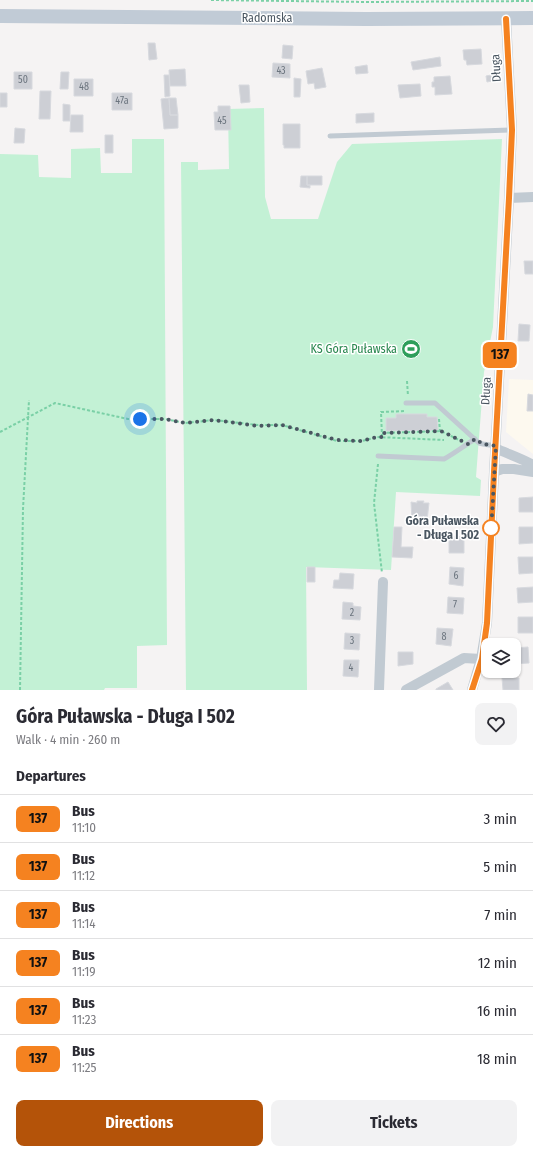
<!DOCTYPE html>
<meta charset="utf-8">
<style>
:root{--surface:#fff;--page:#f2f2f3;--text:#2b2b33;--muted:#7c7c81;--line:#e1e1e2;--accent:#b45309}
body{margin:0;font-family:"Fira Sans Condensed",sans-serif;background:var(--page);color:var(--text);height:100vh;display:flex;flex-direction:column;font-size:15px;white-space:nowrap}
*{box-sizing:border-box;margin:0}
p{font-size:13px;color:var(--muted)}
.icon{flex:none;width:22px;height:22px;fill:none;stroke:currentColor;stroke-width:2;stroke-linecap:round;stroke-linejoin:round}
.map{position:relative;height:690px;overflow:hidden}
.panel{display:flex;flex-direction:column;background:var(--surface);flex:1}
.panel>*{flex:none}
.badge{padding:0 8px;border-radius:6px;font-size:14px;line-height:26px}
.controls{position:absolute;left:481px;top:638px;display:grid;gap:8px}
.controls a{display:grid;place-items:center;width:40px;height:40px;border-radius:8px;background:var(--surface);box-shadow:0 1px 3px #0004;font-size:20px}
.you{position:absolute;width:20px;height:20px;margin:-10px;border:3px solid #fff;border-radius:50%;background:#1a73e8;box-shadow:0 0 0 6px #1a73e833}
.map>.badge{position:absolute;translate:-50% -50%;box-shadow:0 0 0 2px #fff}
h2{padding:0 16px;font-size:15px;line-height:36px}
.round{display:grid;place-items:center;flex:none;width:42px;height:42px;border-radius:8px;background:var(--page)}
.headline{display:flex;align-items:center;justify-content:space-between;height:68px;padding:0 16px}
h1{font-size:19px;font-weight:700;line-height:30px}
.action{display:flex;gap:8px;margin-top:auto;padding:8px 16px}
.action a{flex:1;height:46px;border-radius:8px;background:var(--accent);color:#fff;font-size:16px;font-weight:700;line-height:46px;text-align:center}
.action a+a{background:var(--page);color:var(--text)}
ul{padding:0;list-style:none}
li{display:flex;align-items:center;gap:12px;height:48px;padding:0 16px;border-top:1px solid var(--line)}
li div{flex:1}
li b{display:block;font-size:15px}
li em{font-style:normal}
li .badge{min-width:44px;font-weight:700;text-align:center}
.map>svg:first-child{display:block}
.commercial{fill:#fdf9ef}
.green{fill:#c3f1d5}
.building{fill:#cdcfd5;stroke:#d7d9de}
.lines{fill:none;stroke-linecap:round;stroke-linejoin:round}
.path{stroke:#7ad0a6;stroke-width:2;stroke-dasharray:3 2;stroke-linecap:butt}
.service{stroke:#c1cad2;stroke-width:5}
.minor{stroke:#c1cad2;stroke-width:10}
.secondary{stroke:#c1cbd6;stroke-width:14}
.line-casing{stroke:#fff;stroke-width:9}
.line{stroke:#f58220;stroke-width:6}
.walk{stroke:#4a5661;stroke-width:4;stroke-dasharray:0 7.2}
.stop-dot{fill:#fff;stroke:#f58220;stroke-width:2}
.labels{text-anchor:middle;dominant-baseline:central;stroke-width:3;stroke-linejoin:round;paint-order:stroke}
.number-label{font-size:10px;fill:#6b747e}
.street-label{font-size:12px;fill:#4a5661;stroke:#fff}
.leisure-label{font-size:12px;fill:#27864d;stroke:#fff;text-anchor:end}
.stop-label{font-size:12px;font-weight:bold;fill:#4a5661;stroke:#fff;text-anchor:end}
</style>
<div class="map">
<svg width="533" height="690" viewBox="0 0 533 690">
<rect width="100%" height="100%" fill="#f5f3f3"/>
<!-- commercial -->
<path class="commercial" d="M509,379L533,380V454L506,432Z"/>
<!-- green -->
<path class="green" d="M264,108L265,197L271,219H318L337,162L352,144L502,139L493,327L484,372L476,477L481,480L480,496L396,492L391,570L306,567L307,690H186L181,162H198V170L229,169L228,109Z
M132,139H164L167,645L137,646V688H105L104,690H0V154L38,155L39,177L71,178V149L100,148L101,173H132Z"/>
<!-- building -->
<path class="building" d="M148,43H155L157,59L149,60Z
M283,45L293,46L292,59L282,58Z
M481,49L482,64L467,65L466,60H464L463,50Z
M440,57L441,66L413,70L411,62Z
M273,63L290,64V78L272,77Z
M367,65L368,73L356,74L355,67Z
M322,68L326,87L315,89L314,83L308,84L306,71Z
M185,69L186,86H170L169,70Z
M14,72H32V89H14Z
M61,72H69L68,89H60Z
M496,74L497,80L487,82L486,76Z
M164,75H169L170,96L165,97Z
M450,76L452,94L435,95V87H432V82H434V77Z
M294,78L301,79L300,97H294Z
M74,79H93V96H74Z
M420,84L421,96L400,98L398,85Z
M239,85H249L250,102L241,103Z
M40,91H51L50,119H39Z
M0,93H7V107H0Z
M112,93H132V110H112Z
M169,98H176L178,115H170Z
M169,98L170,115H178V128L164,129L161,99Z
M63,104L70,105V121H63Z
M218,106H230L231,130H215L214,112H218Z
M374,113V122L356,123V114Z
M71,115H83V132H70Z
M283,124H300V148H284V145H283Z
M15,128L25,129L24,143H14Z
M105,135H113V153H105Z
M301,176H307V185H310V188L300,187Z
M307,176H322V185H307Z
M524,261H533V274H525Z
M519,324L530,325L529,341H518Z
M528,394L533,395V411H527Z
M396,414H427V417H437L438,430L386,431V418H396Z
M533,497V512H519V498Z
M417,501H424L423,503H429L427,521H412L411,502L417,503Z
M394,527H402L401,547H413L412,558L392,557Z
M519,527H533V543L519,544Z
M449,536L464,537V553H449Z
M518,557H533V573L519,574Z
M307,567H315V582H307Z
M450,567L464,568L463,586L449,584Z
M340,573L354,574L353,589L333,588L334,580H339Z
M533,587V602L518,603L517,588Z
M448,597L464,598L463,614L447,613Z
M343,602L353,603V606L361,607L360,620L342,619Z
M518,617H533V633H518Z
M437,628L453,629L451,646L436,644Z
M345,633L360,634L359,650L344,649Z
M528,647L529,663L514,664V648Z
M398,652H413V664L398,666Z
M344,660H359L358,677L343,676Z
M502,678H519V690H503Z
M448,682L453,690H436V689Z"/>
<g class="lines">
<!-- path -->
<path class="path" d="M211,0L366,2L533,1
M407,381L408,396
M439,419L440,431
M0,432L55,403L128,419H165L185,423L214,420L258,425H282L337,441H362L377,437L444,440
M382,433L441,431L459,440
M382,437L381,412L405,411
M378,464L374,503L382,573
M20,690L23,509L29,400"/>
<!-- service -->
<path class="service" d="M330,136L512,130
M406,403H435L479,443L483,444L496,446
M378,456L444,459C455,453 465,445 475,439"/>
<!-- minor -->
<path class="minor" d="M509,198L533,197
M495,448C508,454 521,458 533,465
M494,472L502,469H514L533,472
M379,690L383,582
M406,690L464,658L481,659
M472,690L481,659L487,623L494,472L509,198L512,130L506,19"/>
<!-- secondary -->
<path class="secondary" d="M0,16L366,19L533,18"/>
</g>
<g class="lines">
<defs>
<path id="line" d="M472,690L482,659L487,623L494,472L509,198L512,130L506,19"/>
</defs>
<!-- line casing -->
<use href="#line" class="line-casing"/>
<!-- line -->
<use href="#line" class="line"/>
<!-- walk -->
<path class="walk" d="M140,419H165L185,423L214,420L258,426L282,425L337,440L362,441L377,437H382V433L441,431L468,444L475,439L483,444L496,446L491,532V528"/>
</g>
<!-- icons -->
<defs>
<symbol id="stadium-disc" viewBox="-11 -11 22 22"><circle r="9.5" fill="#2e9e5b" stroke="#fff"/><path d="M0-5a6.5 5 0 1 0 0 10a6.5 5 0 1 0 0-10ZM-3.5-1.8h7v3.6h-7Z" fill="#fff"/></symbol>
</defs>
<g fill-rule="evenodd">
<use href="#stadium-disc" x="400" y="338" width="22" height="22"/>
</g>
<!-- markers -->
<circle class="stop-dot" cx="491" cy="528" r="8"/>
<g class="labels">
<!-- number labels -->
<g class="number-label">
<text x="281" y="71">43</text>
<text x="23" y="80">50</text>
<text x="84" y="87">48</text>
<text x="122" y="101">47a</text>
<text x="222" y="121">45</text>
<text x="456" y="576">6</text>
<text x="455" y="605">7</text>
<text x="352" y="613">2</text>
<text x="444" y="637">8</text>
<text x="352" y="641">3</text>
<text x="351" y="668">4</text>
</g>
<!-- street labels -->
<g class="street-label">
<text x="267" y="18">Radomska</text>
<text transform="translate(496 68) rotate(-93)">Długa</text>
<text transform="translate(486 391) rotate(-87)">Długa</text>
</g>
<!-- leisure labels -->
<g class="leisure-label">
<text x="397" y="349">KS Góra Puławska</text>
</g>
<!-- stop labels -->
<g class="stop-label">
<text x="479" y="521">Góra Puławska<tspan x="479" dy="14">- Długa I 502</tspan></text>
</g>
</g>
</svg>
<div class="controls">
<a><svg class="icon" aria-label="layers" viewBox="0 0 24 24"><path d="M12 4l9 5-9 5-9-5zM3 14l9 5 9-5"/></svg></a>
</div>
<div class="you" style="left:140px;top:419px"></div>
<b class="badge" style="left:500px;top:355px;background:#f58220;color:#111">137</b>
</div>
<section class="panel">
<div class="headline"><div><h1>Góra Puławska - Długa I 502</h1><p>Walk · 4 min · 260 m</p></div><a class="round"><svg class="icon" aria-label="heart" viewBox="0 0 24 24"><path d="M12 20l-8-8c-3-5 5-10 8-4 3-6 11-1 8 4z"/></svg></a></div>
<h2>Departures</h2>
<ul>
<li><span class="badge" style="background:#f58220;color:#111">137</span><div><b>Bus</b><p>11:10</p></div><em>3 min</em></li>
<li><span class="badge" style="background:#f58220;color:#111">137</span><div><b>Bus</b><p>11:12</p></div><em>5 min</em></li>
<li><span class="badge" style="background:#f58220;color:#111">137</span><div><b>Bus</b><p>11:14</p></div><em>7 min</em></li>
<li><span class="badge" style="background:#f58220;color:#111">137</span><div><b>Bus</b><p>11:19</p></div><em>12 min</em></li>
<li><span class="badge" style="background:#f58220;color:#111">137</span><div><b>Bus</b><p>11:23</p></div><em>16 min</em></li>
<li><span class="badge" style="background:#f58220;color:#111">137</span><div><b>Bus</b><p>11:25</p></div><em>18 min</em></li>
</ul>
<div class="action"><a>Directions</a><a>Tickets</a></div>
</section>
